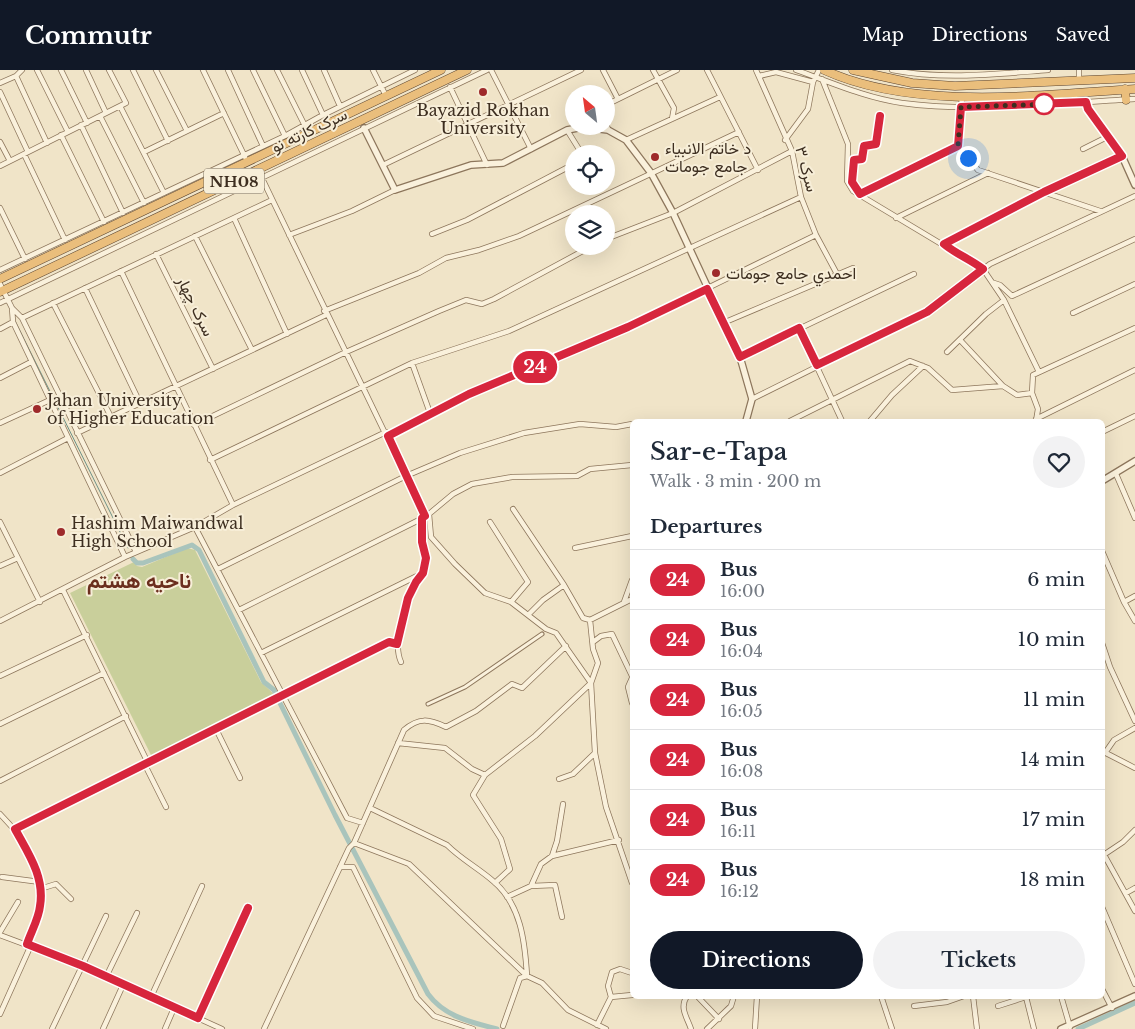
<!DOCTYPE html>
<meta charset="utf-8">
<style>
:root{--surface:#fff;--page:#f2f2f3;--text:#1f2937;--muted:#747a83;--line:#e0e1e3;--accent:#111827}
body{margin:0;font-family:"Libre Baskerville",Vazirmatn,serif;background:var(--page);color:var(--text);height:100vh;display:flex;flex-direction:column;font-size:19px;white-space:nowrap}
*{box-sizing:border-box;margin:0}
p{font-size:16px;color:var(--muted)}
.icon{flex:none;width:28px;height:28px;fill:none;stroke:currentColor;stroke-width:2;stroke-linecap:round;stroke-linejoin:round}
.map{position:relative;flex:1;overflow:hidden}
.panel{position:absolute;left:630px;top:349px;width:475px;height:580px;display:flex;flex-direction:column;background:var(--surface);border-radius:8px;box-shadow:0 5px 20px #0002}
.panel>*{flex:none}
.badge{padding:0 10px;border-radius:16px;font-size:18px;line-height:32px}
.needle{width:32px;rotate:331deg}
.tools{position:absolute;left:565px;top:15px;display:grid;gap:10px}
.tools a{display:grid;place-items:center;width:50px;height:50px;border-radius:50%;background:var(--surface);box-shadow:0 5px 20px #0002;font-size:25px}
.you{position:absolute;width:25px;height:25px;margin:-12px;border:4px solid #fff;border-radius:50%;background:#1a73e8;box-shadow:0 0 0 8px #1a73e833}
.map>.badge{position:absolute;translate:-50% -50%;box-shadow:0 0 0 2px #fff}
h2{padding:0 20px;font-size:19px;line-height:45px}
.round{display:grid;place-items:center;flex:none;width:52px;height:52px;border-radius:26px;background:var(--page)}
.overview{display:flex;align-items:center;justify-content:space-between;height:85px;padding:0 20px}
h1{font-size:24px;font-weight:600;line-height:38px}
.action{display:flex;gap:10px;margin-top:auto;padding:10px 20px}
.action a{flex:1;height:58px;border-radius:30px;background:var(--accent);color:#fff;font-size:20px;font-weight:600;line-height:58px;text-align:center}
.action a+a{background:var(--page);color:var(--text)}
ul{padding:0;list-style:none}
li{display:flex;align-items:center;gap:15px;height:60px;padding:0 20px;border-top:1px solid var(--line)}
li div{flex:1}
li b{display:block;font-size:19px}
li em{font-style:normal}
li .badge{min-width:55px;font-weight:700;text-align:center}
header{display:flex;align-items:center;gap:30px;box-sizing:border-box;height:70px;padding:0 25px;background:var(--accent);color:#fff}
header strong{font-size:24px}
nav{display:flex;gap:28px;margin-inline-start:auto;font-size:18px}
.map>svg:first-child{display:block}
.green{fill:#c9cf9b}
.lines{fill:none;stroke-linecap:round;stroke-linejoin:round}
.stream{stroke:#6f938a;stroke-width:1}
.canal{stroke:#a9c4bc;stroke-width:5}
.pedestrian-casing{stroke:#8d765c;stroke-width:5}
.minor-casing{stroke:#8d765c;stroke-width:6}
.tertiary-casing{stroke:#8d765c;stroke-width:8}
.trunk-casing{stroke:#5b4430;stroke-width:9}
.pedestrian{stroke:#faf1dc;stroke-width:3}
.minor{stroke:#faf1dc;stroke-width:4.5}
.tertiary{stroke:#faf1dc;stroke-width:5.5}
.trunk{stroke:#eabe7c;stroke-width:8}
.line-casing{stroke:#fff;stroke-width:11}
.line{stroke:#d7263d;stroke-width:8}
.walk{stroke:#3d2e20;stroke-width:5;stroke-dasharray:0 9}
.poi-dot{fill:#9e2a2b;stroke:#f7eed8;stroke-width:2}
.stop-dot{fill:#fff;stroke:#d7263d;stroke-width:2.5}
.labels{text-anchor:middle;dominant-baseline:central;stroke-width:4;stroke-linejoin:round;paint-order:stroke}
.shield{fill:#f7eed8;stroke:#756857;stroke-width:1}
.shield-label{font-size:15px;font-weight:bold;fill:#3d2e20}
.poi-label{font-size:16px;fill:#3d2e20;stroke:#f7eed8;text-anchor:start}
.street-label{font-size:16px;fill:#3d2e20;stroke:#f7eed8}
.district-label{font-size:21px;font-weight:bold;fill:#6b2e1e;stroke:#f7eed8}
</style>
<header>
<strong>Commutr</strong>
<nav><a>Map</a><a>Directions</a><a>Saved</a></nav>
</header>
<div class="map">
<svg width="1135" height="959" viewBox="0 0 1135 959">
<rect width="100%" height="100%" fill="#f0e4c8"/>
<!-- green -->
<path class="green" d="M187,478L195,480L261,612L274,624L152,687L70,523L134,492L137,496L142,497Z"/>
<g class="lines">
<!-- stream -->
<path class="stream" d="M15,251L128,478"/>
<!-- canal -->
<path class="canal" d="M133,489L137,493H143L192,475L199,480L264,612L274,620L277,627L335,745L428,924C445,947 471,952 497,959
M1078,959L1135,933"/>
<defs>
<path id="pedestrian" d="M428,634L465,617L542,564"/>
<path id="minor" d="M37,0L68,62
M61,0L87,53
M86,0L106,43
M133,0L168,71
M156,0L187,61
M203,0L245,87
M228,0L263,76
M253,0L285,66
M277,0L305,56
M302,0L323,45
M324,0L340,36
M373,0L386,26
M491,0L531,79
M603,0L618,29
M653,0L674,38L672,49
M707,0L758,100
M756,0L792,81L801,127L816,165L837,204
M796,0C830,12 866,28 902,33C974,43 1062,33 1135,29
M892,0C944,10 996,4 1048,0
M16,6L47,73
M759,6L776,2L813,12
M822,9L848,74L847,111L853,121L983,199L1004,230L1039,302
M1079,11V0
M0,13L16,6L22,0
M450,17L487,95
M0,22L28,82
M962,27L958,76L978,100L1100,141
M606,35L677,0
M120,36L164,123
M100,46L144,133
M880,46L876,74L863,76L862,89L854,90L852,112L859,124L958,76
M606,52L608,60
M81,55L123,143
M567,60L582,84
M61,65L104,152
M626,70L720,27
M785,70L808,39L813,12L819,0
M0,72L10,91
M1083,79L1109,66
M144,82L224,43
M24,84L65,170
M383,95L581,0
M0,96L126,33L109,0
M258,100L425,446L423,448C422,456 421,464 422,472C423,478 427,484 426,490C425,501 419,506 415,514C405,533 392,573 401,592
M0,138L25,189
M234,148L287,264
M896,148L988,103
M432,164L467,150L574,94
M289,165L352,141L395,120
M195,166L252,280
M606,169L673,143L792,81
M944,174L1044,122L1122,86
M156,184L213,299
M0,200L285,66L323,45L415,0
M121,201L233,435
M994,213L1000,215L1012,226L1135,169
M0,214L12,238L22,248L136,482
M85,218L140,333
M0,233L487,0
M53,233L111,347
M12,238L13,252L125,487
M324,241L419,203L446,188L479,180L519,166L739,62
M1073,243L1135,214
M22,248L272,130
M723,253L853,198
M799,258L842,351
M0,259L13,252
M961,271L1003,316
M947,282L986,244L1004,230
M740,287L914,204
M412,293L430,343
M0,308L31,292
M752,329L927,242L990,194L1135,126
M1036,349L1135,300
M790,351L910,291L928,298L952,320L1003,316L1017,325L1032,323
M870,351L892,325L923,296
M1036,351L1038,339L1032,323L1033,305L1135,258
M0,353L50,330
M194,355L346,282L439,241L466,230L482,234L494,229L592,176
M1102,362L1135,346
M77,363L326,245
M388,366L469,324L628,257L816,165
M210,390L412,293L509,261L801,127
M0,403L68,368
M1116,404L1135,448
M513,439L564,515L583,548L590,550L632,529
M429,444L453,424L472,414L512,407L577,406L590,399L632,395
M425,446L429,444L431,467L455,494L485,523L511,532L546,559L556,563L591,613L535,666L485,705L473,725L501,769L510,799L495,813
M0,452L40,532
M490,452L528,512L511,532
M195,457L347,748L363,753
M575,478L632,466
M1102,481L1124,532L1135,551
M0,496L18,488
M218,499L406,406L460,383L524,363L580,354L616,357L632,354
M63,520L148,693
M624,532L632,510
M1124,532L1135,526
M239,540L423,448
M528,545L543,530L564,515
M590,550L593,579L598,593L591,613L595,683L606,737L632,813
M0,551L125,487L195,457L233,435L386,362
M593,572L601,566L612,564L632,606
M1102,573L1110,597L1135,651
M261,583L421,504
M0,606L87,565
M632,608L628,617L632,633
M0,654L104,603
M216,659L240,708
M398,673L445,678L472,699L485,705
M1102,681L1135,698
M1105,683L1114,670L1135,658
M145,695L166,737
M559,709L573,704L595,683
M0,711L126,646
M370,738L447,775C461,789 478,798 493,811C521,834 525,872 527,906L520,908L503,956
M0,744C23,767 47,803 41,837C38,849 31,862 27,874
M15,759L389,572L397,574
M354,773L409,794L527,906L542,913L568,940L606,959
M1102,781L1135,841
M1105,784L1123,772L1135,760
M552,786L619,770
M340,797H353L417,928L434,946L473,959
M2,807L40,812
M531,816L541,794L552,786L557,771L563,734
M40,819L56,814L71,829
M1102,823V827
M1126,823L1135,818
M507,827L531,816L555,815L562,847
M1102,837L1135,914
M0,862L18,832
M0,865L83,896L222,959
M106,907L137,843
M1102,919L1112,938
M687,926C679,938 687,947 691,959
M697,926L719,949
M881,926L892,959
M973,926L977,959
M1061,926L1070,957
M151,927L202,816
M611,927L632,925
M1026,927L1034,959
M914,936L947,932L964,926
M998,936L1029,926
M0,944L31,875
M198,948L248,838
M597,955L611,927L608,916L612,902L620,899L632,903
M52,959L106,846
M103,959L123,915
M165,959L174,938
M264,959L349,778L354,773L404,660C419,647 429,649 446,657L476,641L512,614L522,618L566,576
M707,959L731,936L734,926
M755,959L757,926"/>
<path id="tertiary" d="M1087,32L1089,39L1122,86L1135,115
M364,58L395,120L471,95L503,93L567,60L583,57L608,60L626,70L651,103L673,143L740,287L752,329L746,351
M1102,411L1135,391
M1061,959L1135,926"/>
<path id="trunk" d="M824,0C913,41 1039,25 1135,19
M853,0L912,13L955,16L1135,8
M1125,19L1126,30
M0,209L441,0
M0,222L467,0"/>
</defs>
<!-- pedestrian casing -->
<use href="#pedestrian" class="pedestrian-casing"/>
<!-- minor casing -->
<use href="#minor" class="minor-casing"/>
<!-- tertiary casing -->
<use href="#tertiary" class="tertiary-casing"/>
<!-- trunk casing -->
<use href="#trunk" class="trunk-casing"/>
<!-- pedestrian -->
<use href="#pedestrian" class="pedestrian"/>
<!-- minor -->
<use href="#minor" class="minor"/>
<!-- tertiary -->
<use href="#tertiary" class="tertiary"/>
<!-- trunk -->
<use href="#trunk" class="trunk"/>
</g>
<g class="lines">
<defs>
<path id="line" d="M248,838L198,948L83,896L27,874C31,862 39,848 40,836C45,807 28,783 15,759L389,572L397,574L408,528L416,512L423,503L426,488L422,472V448L425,446L388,366L469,324L628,257L707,219L740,287L799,258L817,295L927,242L983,199C970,189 956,184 944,174L1044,122L1122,86L1088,39L1086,32L961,37L958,76L860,124L852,112L854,90L862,89L864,76L876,74L880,46"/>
</defs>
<!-- line casing -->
<use href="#line" class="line-casing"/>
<!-- line -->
<use href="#line" class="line"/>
<!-- walk -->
<path class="walk" d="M968,88L958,76L961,37L1051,34H1044"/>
</g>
<!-- markers -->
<g class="poi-dot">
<circle cx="483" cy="22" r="5"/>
<circle cx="655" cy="87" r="5"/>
<circle cx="716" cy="203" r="5"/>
<circle cx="37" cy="339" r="5"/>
<circle cx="61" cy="462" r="5"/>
</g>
<circle class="stop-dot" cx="1044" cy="34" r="10"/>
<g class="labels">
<!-- shield labels -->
<rect class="shield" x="204" y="98.5" width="60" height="25" rx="4"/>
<g class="shield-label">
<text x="234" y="111">NH08</text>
</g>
<!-- poi labels -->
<g class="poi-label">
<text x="483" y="40" text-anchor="middle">Bayazid Rokhan<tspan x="483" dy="18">University</tspan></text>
<text x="665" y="78">د خاتم الانبیاء<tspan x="665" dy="18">جامع جومات</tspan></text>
<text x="726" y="203">احمدي جامع جومات</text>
<text x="47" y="330">Jahan University<tspan x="47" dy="18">of Higher Education</tspan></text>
<text x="71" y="453">Hashim Maiwandwal<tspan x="71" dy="18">High School</tspan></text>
</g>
<!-- street labels -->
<g class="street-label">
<text transform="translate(309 60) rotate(-25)">سرک کارته نو</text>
<text transform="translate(807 99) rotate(75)">سرک ۳</text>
<text transform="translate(196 236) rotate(64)">سرک چهار</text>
</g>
<!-- district labels -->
<g class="district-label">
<text x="139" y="511">ناحیه هشتم</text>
</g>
</g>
</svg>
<div class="tools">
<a><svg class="needle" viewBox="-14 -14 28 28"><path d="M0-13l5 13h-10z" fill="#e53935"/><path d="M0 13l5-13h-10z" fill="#747a83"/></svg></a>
<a><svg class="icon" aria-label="locate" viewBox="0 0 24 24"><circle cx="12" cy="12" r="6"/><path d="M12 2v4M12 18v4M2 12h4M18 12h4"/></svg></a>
<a><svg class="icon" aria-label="layers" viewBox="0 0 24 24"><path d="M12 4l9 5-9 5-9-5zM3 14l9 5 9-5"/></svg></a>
</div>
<div class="you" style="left:968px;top:88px"></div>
<b class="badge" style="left:535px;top:297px;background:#d7263d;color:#fff">24</b>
<section class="panel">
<div class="overview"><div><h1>Sar-e-Tapa</h1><p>Walk · 3 min · 200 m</p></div><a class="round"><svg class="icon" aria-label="heart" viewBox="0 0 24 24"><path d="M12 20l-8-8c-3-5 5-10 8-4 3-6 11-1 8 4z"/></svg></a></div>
<h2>Departures</h2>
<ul>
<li><span class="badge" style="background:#d7263d;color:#fff">24</span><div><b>Bus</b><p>16:00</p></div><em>6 min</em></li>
<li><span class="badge" style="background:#d7263d;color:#fff">24</span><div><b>Bus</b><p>16:04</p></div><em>10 min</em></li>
<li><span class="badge" style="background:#d7263d;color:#fff">24</span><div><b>Bus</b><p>16:05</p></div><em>11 min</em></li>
<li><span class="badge" style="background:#d7263d;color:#fff">24</span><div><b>Bus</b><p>16:08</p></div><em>14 min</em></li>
<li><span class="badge" style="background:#d7263d;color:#fff">24</span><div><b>Bus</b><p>16:11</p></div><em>17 min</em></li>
<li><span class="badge" style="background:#d7263d;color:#fff">24</span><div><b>Bus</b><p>16:12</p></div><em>18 min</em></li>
</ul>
<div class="action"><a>Directions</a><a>Tickets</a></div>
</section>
</div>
